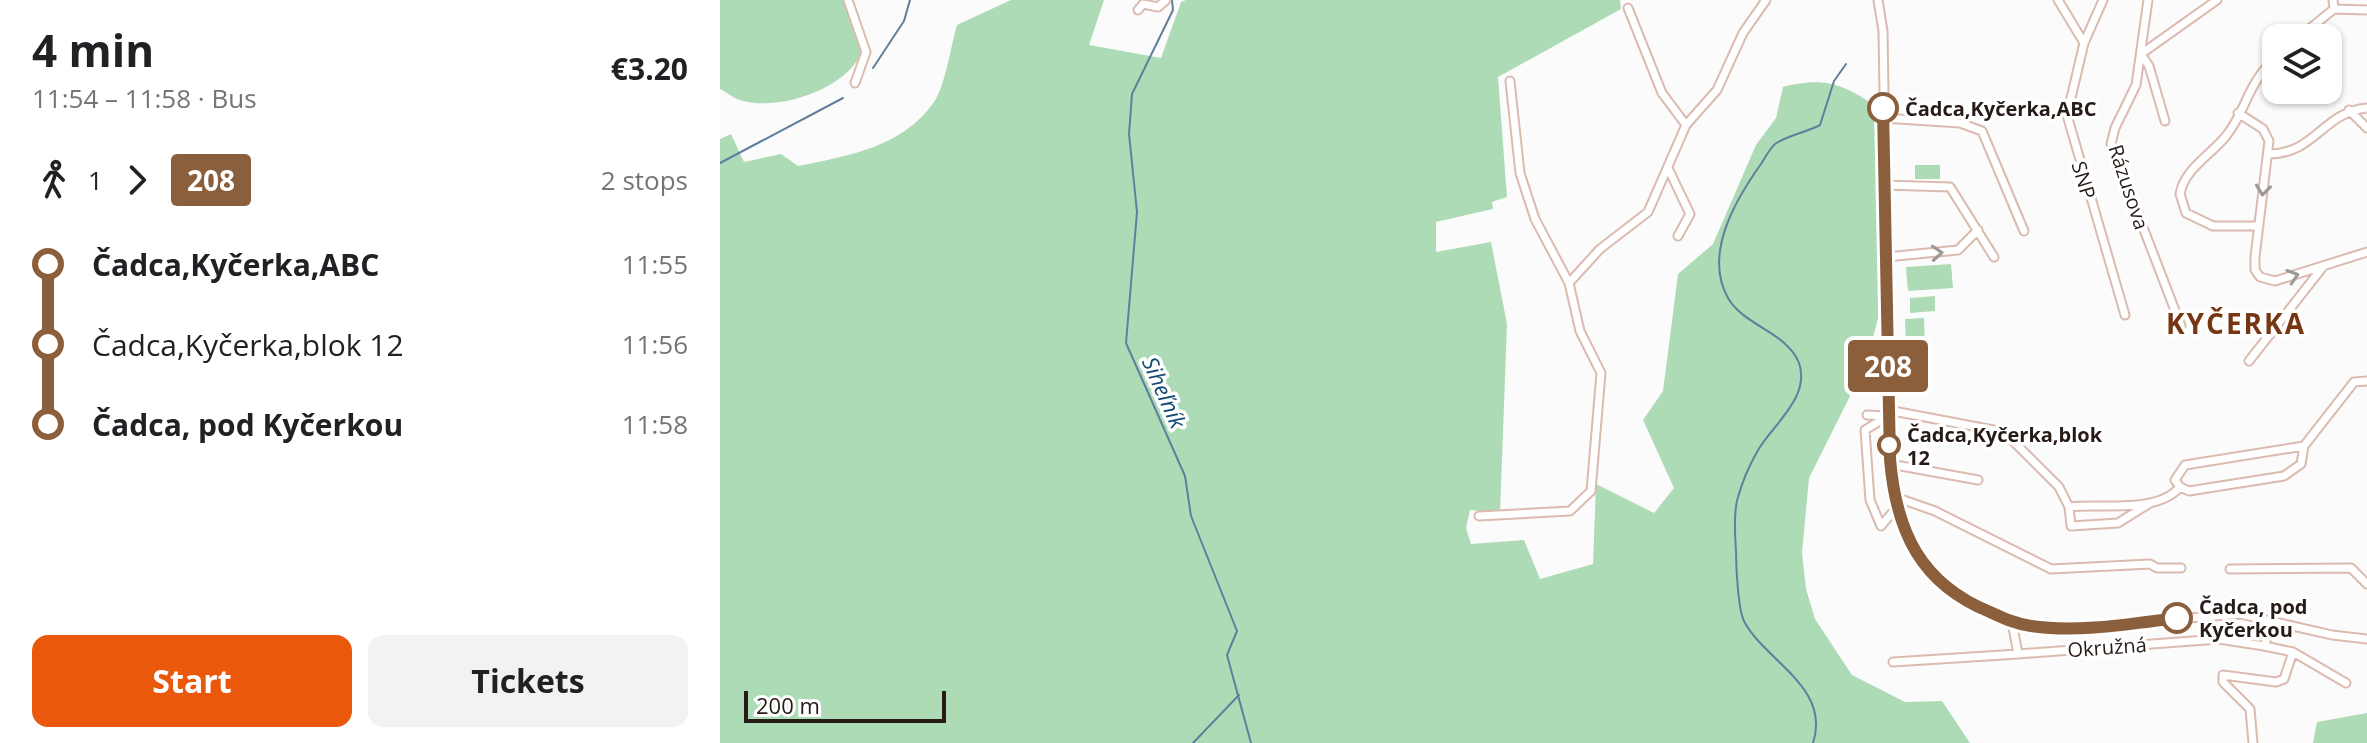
<!DOCTYPE html>
<meta charset="utf-8">
<style>
:root{--surface:#fff;--page:#f2f2f2;--text:#202124;--muted:#757577;--accent:#ea580c}
body{margin:0;font-family:"Open Sans",sans-serif;background:var(--page);color:var(--text);height:100vh;display:flex;flex-direction:column;font-size:30px;white-space:nowrap}
*{box-sizing:border-box;margin:0}
p{font-size:26px;color:var(--muted)}
.icon{flex:none;width:44px;height:44px;fill:none;stroke:currentColor;stroke-width:2;stroke-linecap:round;stroke-linejoin:round}
.map{position:relative;flex:1;overflow:hidden}
.details{display:flex;flex-direction:column;background:var(--surface);width:720px}
.details>*{flex:none}
.badge{padding:0 16px;border-radius:6px;font-size:28px;line-height:52px}
.controls{position:absolute;left:1542px;top:24px;display:grid;gap:16px}
.controls a{display:grid;place-items:center;width:80px;height:80px;border-radius:16px;background:var(--surface);box-shadow:0 2px 6px #0004;font-size:40px}
.scale{position:absolute;left:24px;bottom:20px;width:202px;box-sizing:border-box;padding-left:8px;border:4px solid #271b17;border-top:0;font-size:22px;line-height:28px;white-space:nowrap;color:#271b17;-webkit-text-stroke:6px #fff;paint-order:stroke}
.map>.badge{position:absolute;translate:-50% -50%;box-shadow:0 0 0 4px #fff}
.legs{display:flex;align-items:center;gap:12px;height:88px;padding:0 32px;font-size:26px}
.legs p{margin-inline-start:auto}
.summary{display:flex;align-items:center;justify-content:space-between;height:136px;padding:0 32px}
h1{font-size:44px;font-weight:700;line-height:60px}
.action{display:flex;gap:16px;margin-top:auto;padding:16px 32px}
.action a{flex:1;height:92px;border-radius:16px;background:var(--accent);color:#fff;font-size:32px;font-weight:700;line-height:92px;text-align:center}
.action a+a{background:var(--page);color:var(--text)}
ul{padding:0 32px;list-style:none}
li{display:flex;align-items:center;gap:28px;height:80px;font-size:30px}
li i{display:grid;place-items:center;width:12px;height:100%;margin:0 10px;background:currentColor}
li i::after{content:'';width:20px;height:20px;margin:-10px;border:6px solid;border-radius:50%;background:var(--surface)}
li p{margin-inline-start:auto}
li:first-child i{background:linear-gradient(#0000 50%,currentColor 0)}
li:last-child i{background:linear-gradient(currentColor 50%,#0000 0)}
main{display:flex;flex:1;min-height:0}
.map>svg:first-child{display:block}
.green{fill:#addbb6}
.lines{fill:none;stroke-linecap:round;stroke-linejoin:round}
.stream{stroke:#617e9c;stroke-width:2}
.minor-casing{stroke:#dbbbaf;stroke-width:11}
.minor{stroke:#fff;stroke-width:7}
.oneway{stroke:#9e9897}
.line-1-casing{stroke:#fff;stroke-width:18}
.line-1{stroke:#8b5e3c;stroke-width:12}
.stop-1-dot{fill:#fff;stroke:#8b5e3c;stroke-width:4}
.labels{text-anchor:middle;dominant-baseline:central;stroke-width:7;stroke-linejoin:round;paint-order:stroke}
.stop-label{font-size:20px;font-weight:bold;fill:#271b17;stroke:#fff;text-anchor:start}
.street-label{font-size:20px;fill:#271b17;stroke:#fff}
.water-label{font-size:22px;font-style:italic;fill:#134872;stroke:#fff}
.district-label{font-size:28px;font-weight:bold;letter-spacing:2px;fill:#753611;stroke:#fff}
</style>
<main>
<section class="details">
<div class="summary"><div><h1>4 min</h1><p>11:54 – 11:58 · Bus</p></div><b>€3.20</b></div>
<div class="legs"><svg class="icon" aria-label="walk" viewBox="0 0 24 24"><circle cx="13" cy="4" r="2"/><path d="M13 8l-2 6 4 7M11 14l-3 7M7 12l3-4h3l4 4"/></svg>1<svg class="icon" aria-label="forward" viewBox="0 0 24 24"><path d="M9 5l7 7-7 7"/></svg><b class="badge" style="background:#8b5e3c;color:#fff">208</b><p>2 stops</p></div>
<ul>
<li><i style="color:#8b5e3c"></i><b>Čadca,Kyčerka,ABC</b><p>11:55</p></li>
<li><i style="color:#8b5e3c"></i><span>Čadca,Kyčerka,blok 12</span><p>11:56</p></li>
<li><i style="color:#8b5e3c"></i><b>Čadca, pod Kyčerkou</b><p>11:58</p></li>
</ul>
<div class="action"><a>Start</a><a>Tickets</a></div>
</section>
<div class="map">
<svg width="1647" height="743" viewBox="0 0 1647 743">
<rect width="100%" height="100%" fill="#fbfbfb"/>
<!-- green -->
<path class="green" d="M0,0H125L143,49C130,88 61,111 23,101C14,99 8,93 0,89Z
M291,0H384L369,45L441,58L461,2L466,0H900L901,9L778,77L787,197L772,202L773,209L716,222V252L771,242L787,324L780,513L750,510L746,528L751,544L804,540L820,579L873,564L876,484L934,513L954,488L923,420L943,391L958,274L993,244L1036,145L1056,118L1063,87C1105,77 1121,83 1157,107L1162,303L1146,364L1089,478L1082,553L1086,589L1095,619L1132,675L1185,702L1222,701L1250,743H0V139L11,134L24,162L61,154L78,166C128,156 183,147 214,102C225,87 231,45 237,25Z
M1195,165H1220V179H1195Z
M1231,264L1233,288L1188,291L1186,267Z
M1215,296V311L1190,313V298Z
M1204,318L1205,346L1186,347L1185,319Z
M1647,713V743H1593L1597,722Z"/>
<g class="lines">
<!-- stream -->
<path class="stream" d="M452,0L453,10L412,94L409,134L417,212L406,343L465,476L471,516L517,631L507,655L531,743
M153,68L184,21L190,0
M0,163L123,98
M473,743L519,695
M1093,743C1111,688 1047,662 1025,623C1018,612 1016,567 1016,551C1015,536 1013,512 1018,497C1022,483 1029,466 1037,452C1051,426 1091,398 1079,363C1067,332 1024,326 1008,298C983,254 1016,199 1041,164C1045,158 1050,148 1055,144C1066,136 1087,132 1100,125L1114,81L1126,64"/>
<defs>
<path id="minor" d="M128,0L146,52L135,83
M1158,0L1163,31L1170,464L1179,516L1211,575L1238,599L1292,622L1313,627H1354L1520,614L1612,635L1647,639
M1338,0L1364,43
M1383,0L1364,43L1347,115L1405,315
M1428,0L1416,85L1395,128L1391,144L1461,326
M1613,0L1614,9L1647,10
M908,8L942,93L966,125
M418,10L423,4L438,7L446,0
M1578,38L1614,9
M790,81L800,173L815,219L849,283L880,249L928,212L966,125L997,90L1023,33L1046,0
M1629,110L1647,128
M1518,113L1543,129L1549,141L1535,257V270L1540,277L1555,281L1647,252
M1163,118L1240,123L1262,131L1304,231
M1445,121L1429,66L1421,54L1497,0
M1549,154C1595,154 1603,112 1647,108
M948,168L970,214L958,236
M1163,185L1230,187L1274,257
M1539,226H1493L1466,213L1460,194C1464,169 1491,155 1506,136C1527,110 1526,85 1556,57
M1166,257L1238,250L1258,230
M1529,361L1602,268
M1168,410L1284,432L1339,487L1349,507L1351,526L1398,523L1430,503
M1147,415L1166,416
M1168,416L1145,430L1150,500L1161,526L1177,507
M1584,446L1465,465L1455,480L1460,487L1469,491L1564,476L1581,464L1584,446L1634,382L1647,381
M1170,464L1258,480
M1175,497L1215,511L1331,569L1430,564L1437,568H1461
M1349,507C1381,503 1437,514 1460,487
M759,516L850,511L871,491L881,373L860,331L849,283
M1510,569L1631,568L1647,584
M1544,646L1573,652L1626,683
M1298,654L1499,639L1544,646L1554,620
M1173,662L1298,654L1292,622
M1533,743L1530,709L1503,682V675L1556,682L1564,679L1573,652"/>
</defs>
<!-- minor casing -->
<use href="#minor" class="minor-casing"/>
<!-- minor -->
<use href="#minor" class="minor"/>
</g>
<!-- one-way arrows -->
<defs><path id="oneway-chevron" d="M-2-3.5L2.5 0L-2 3.5" fill="none" stroke-width="1.6" stroke-linecap="round" stroke-linejoin="round" transform="scale(2)"/></defs>
<g class="oneway">
<use href="#oneway-chevron" transform="translate(1543 190) rotate(97)"/>
<use href="#oneway-chevron" transform="translate(1217 253) rotate(-4)"/>
<use href="#oneway-chevron" transform="translate(1573 276) rotate(-18)"/>
</g>
<g class="lines">
<defs>
<path id="line-1" d="M1163,108L1170,459C1176,532 1201,584 1270,612C1283,618 1296,624 1311,626C1357,633 1410,624 1457,618"/>
</defs>
<!-- line-1 casing -->
<use href="#line-1" class="line-1-casing"/>
<!-- line-1 -->
<use href="#line-1" class="line-1"/>
</g>
<!-- markers -->
<g class="stop-1-dot">
<circle cx="1163" cy="108" r="14"/>
<circle cx="1169" cy="445" r="10"/>
<circle cx="1457" cy="618" r="14"/>
</g>
<g class="labels">
<!-- stop labels -->
<g class="stop-label">
<text x="1185" y="108">Čadca,Kyčerka,ABC</text>
<text x="1187" y="434">Čadca,Kyčerka,blok<tspan x="1187" dy="23">12</tspan></text>
<text x="1479" y="606">Čadca, pod<tspan x="1479" dy="23">Kyčerkou</tspan></text>
</g>
<!-- street labels -->
<g class="street-label">
<text transform="translate(1364 180) rotate(73)">SNP</text>
<text transform="translate(1409 187) rotate(72)">Rázusova</text>
<text transform="translate(1387 647) rotate(-4)">Okružná</text>
</g>
<!-- water labels -->
<g class="water-label">
<text transform="translate(445 392) rotate(66)">Siheľník</text>
</g>
<!-- district labels -->
<g class="district-label">
<text x="1516" y="323">KYČERKA</text>
</g>
</g>
</svg>
<div class="controls">
<a><svg class="icon" aria-label="layers" viewBox="0 0 24 24"><path d="M12 4l9 5-9 5-9-5zM3 14l9 5 9-5"/></svg></a>
</div>
<div class="scale">200 m</div>
<b class="badge" style="left:1168px;top:366px;background:#8b5e3c;color:#fff">208</b>
</div>
</main>
